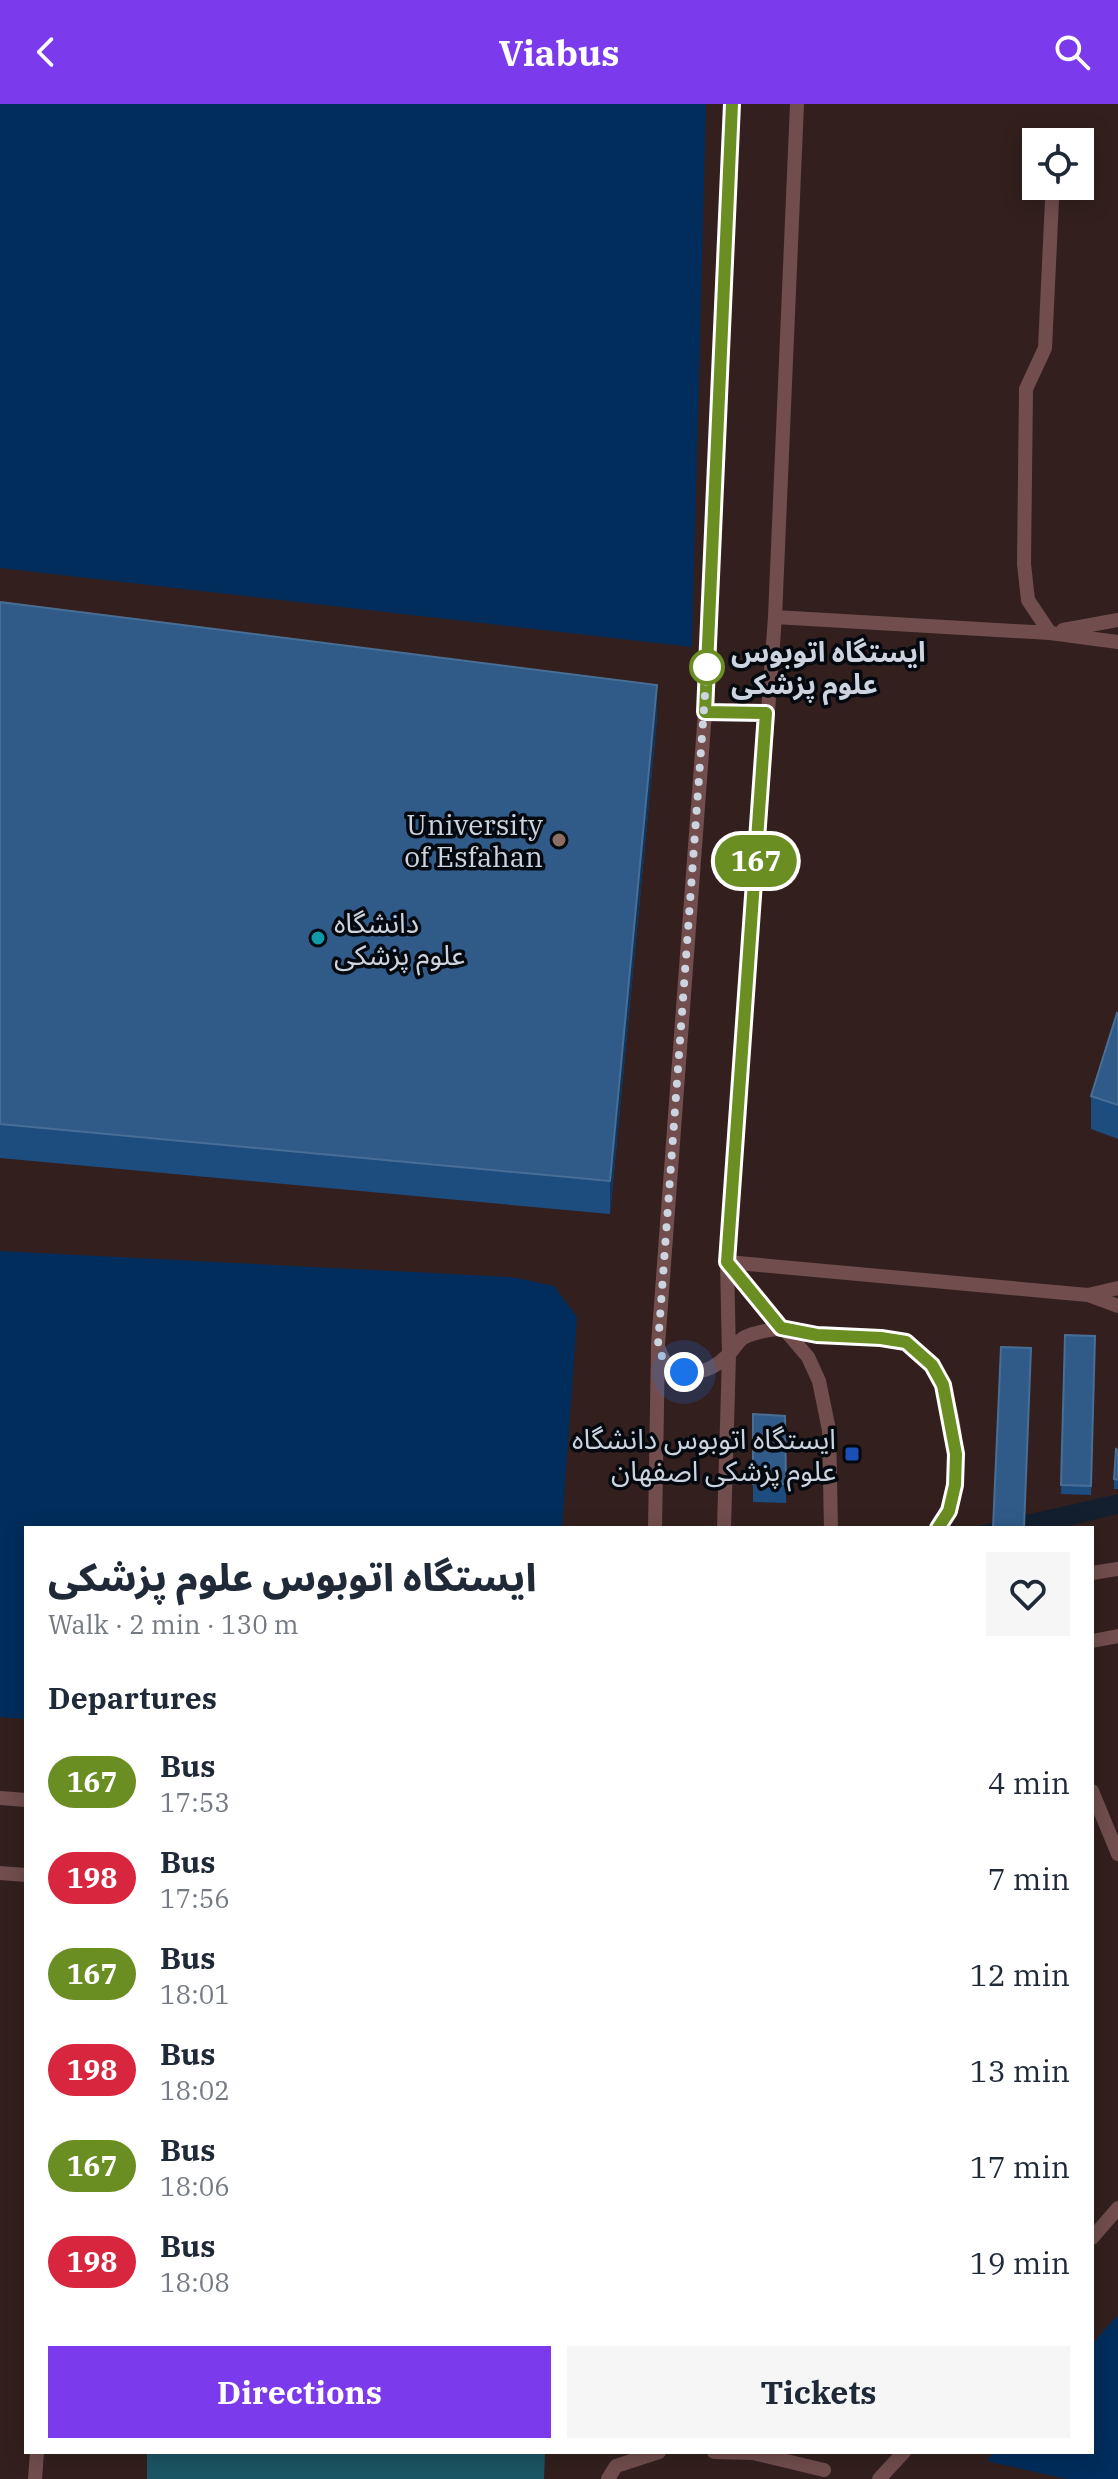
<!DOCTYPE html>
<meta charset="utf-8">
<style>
:root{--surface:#fff;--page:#f6f6f7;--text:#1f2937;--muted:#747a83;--accent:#7c3aed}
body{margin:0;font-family:"IBM Plex Serif","Noto Sans Arabic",serif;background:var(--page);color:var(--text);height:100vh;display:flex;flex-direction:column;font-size:30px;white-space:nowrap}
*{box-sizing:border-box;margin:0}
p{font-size:26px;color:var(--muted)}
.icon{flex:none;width:44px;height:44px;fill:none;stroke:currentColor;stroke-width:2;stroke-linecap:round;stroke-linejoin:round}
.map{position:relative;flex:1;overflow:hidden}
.details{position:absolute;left:24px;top:1422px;width:1070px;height:928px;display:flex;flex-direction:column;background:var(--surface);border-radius:0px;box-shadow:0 4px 20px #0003}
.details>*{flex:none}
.badge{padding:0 16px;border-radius:26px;font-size:28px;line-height:52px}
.controls{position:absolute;left:1022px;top:24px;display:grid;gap:16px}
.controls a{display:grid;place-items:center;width:72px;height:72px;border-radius:0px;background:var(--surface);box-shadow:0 4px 20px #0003;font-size:40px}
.you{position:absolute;width:40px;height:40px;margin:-20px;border:6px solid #fff;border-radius:50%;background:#1a73e8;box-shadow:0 0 0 12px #1a73e833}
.map>.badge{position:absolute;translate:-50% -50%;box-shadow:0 0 0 4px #fff}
h2{padding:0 24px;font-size:30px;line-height:72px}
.round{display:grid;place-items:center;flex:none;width:84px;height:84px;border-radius:0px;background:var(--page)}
.overview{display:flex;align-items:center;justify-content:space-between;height:136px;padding:0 24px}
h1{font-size:38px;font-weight:800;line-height:60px}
.primary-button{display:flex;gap:16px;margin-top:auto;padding:16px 24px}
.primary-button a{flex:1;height:92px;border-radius:0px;background:var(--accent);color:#fff;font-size:32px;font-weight:800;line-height:92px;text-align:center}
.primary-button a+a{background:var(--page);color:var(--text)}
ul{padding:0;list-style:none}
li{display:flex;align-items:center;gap:24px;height:96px;padding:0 24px}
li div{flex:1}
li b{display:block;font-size:30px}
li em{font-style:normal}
li .badge{min-width:88px;font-weight:700;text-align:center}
header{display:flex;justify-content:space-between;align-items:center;height:104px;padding:0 24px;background:var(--accent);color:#fff;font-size:36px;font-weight:800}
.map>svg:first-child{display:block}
.education{fill:#33201e;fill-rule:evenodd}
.green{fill:#002d5c}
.water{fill:#1c5564}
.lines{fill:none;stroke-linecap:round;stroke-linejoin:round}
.lane{stroke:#714e4d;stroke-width:14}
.wall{fill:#1d4c7e}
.shaded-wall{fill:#11345a}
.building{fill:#305b89;stroke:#486e96;stroke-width:2}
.line-casing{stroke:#fff;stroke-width:18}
.line{stroke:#6b8e23;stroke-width:12}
.walk{stroke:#ccd4df;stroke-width:8;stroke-dasharray:0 14.4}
.stop-dot{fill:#fff;stroke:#6b8e23;stroke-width:4}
.education-dot{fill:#8d6e63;stroke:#04090f;stroke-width:3}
.culture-dot{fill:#0f9aa8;stroke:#04090f;stroke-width:3}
.transit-dot{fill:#1a4fb4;stroke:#04090f;stroke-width:3}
.labels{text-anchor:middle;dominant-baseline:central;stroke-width:7;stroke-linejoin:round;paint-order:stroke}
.stop-label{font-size:28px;font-weight:bold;fill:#ccd4df;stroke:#04090f;text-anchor:start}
.poi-label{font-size:28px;fill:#ccd4df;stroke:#04090f;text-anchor:end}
</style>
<header><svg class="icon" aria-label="back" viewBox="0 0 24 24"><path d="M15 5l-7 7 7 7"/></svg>Viabus<svg class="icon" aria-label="search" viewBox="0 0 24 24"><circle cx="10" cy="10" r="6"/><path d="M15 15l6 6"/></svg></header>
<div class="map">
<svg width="1118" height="2375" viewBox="0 0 1118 2375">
<rect width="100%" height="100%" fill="#131f2e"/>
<!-- education -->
<path class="education" d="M0,0H1118V1390L969,1424H26V2348H1092V1424H1060L1118,1410V2375H0ZM1036,38H1080V82H1036Z"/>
<!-- green -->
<path class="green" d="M0,0H706L692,543L0,464Z
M0,1147L512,1173L554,1182L577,1213L562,1424H26V1615L0,1613Z
M1118,2211V2375H1067L986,2357L994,2348H1092V2240Z"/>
<!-- water -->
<path class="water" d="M147,2348H545L544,2375H147Z"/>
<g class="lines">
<!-- lane -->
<path class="lane" d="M775,513L1050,529L1118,538
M1063,526L1118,516
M1050,529L1028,496L1024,460L1026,285L1045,244L1052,96
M705,608L766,609
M727,1158L1088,1191
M727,1158L808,1253L819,1277L829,1326L831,1424
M1118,1184L1088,1191L1118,1202
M659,1245C663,1257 666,1261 678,1266C697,1273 715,1264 728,1251C734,1246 738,1236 745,1233C753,1229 771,1225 781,1225C792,1224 805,1229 817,1231C839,1233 862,1231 884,1234C892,1235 902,1236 908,1240C960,1273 969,1375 938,1424
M655,1424L658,1241L705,608L732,0
M724,1424L729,1251L727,1158L775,513L797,0
M1092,1469L1118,1465
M1092,1537L1118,1532
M1092,1687L1118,1750
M0,1694L26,1696
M0,1769L26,1771
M1092,2134L1118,2104
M714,2348L753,2349L824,2366
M35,2375L37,2348
M608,2375L616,2362L659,2348
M879,2375L904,2348"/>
</g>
<!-- wall -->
<path class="wall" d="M0,498L657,614L610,1110L0,1054Z
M1118,910V1035L1091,1025V992Z
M1065,1231L1095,1232L1091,1391L1061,1390Z
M753,1310L786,1380V1399L753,1398Z
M1118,1346V1385H1114V1375Z"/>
<!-- shaded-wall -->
<path class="shaded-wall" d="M657,581V614L610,1110V1077Z"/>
<!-- building -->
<path class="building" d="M0,498L657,581L610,1077L0,1020Z
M1117,909L1118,910V1001L1091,992Z
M1065,1231L1095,1232L1091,1382L1061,1381Z
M1001,1243L1031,1244L1024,1424H993Z
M753,1310L785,1312L786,1380H753Z
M1116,1345L1118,1346V1376L1114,1375Z"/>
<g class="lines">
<defs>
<path id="line" d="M732,0L705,608L766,609L727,1158L781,1224L817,1231L881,1234L906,1238L932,1261L943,1281L956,1350L955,1381L949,1407L938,1424"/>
</defs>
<!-- line casing -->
<use href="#line" class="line-casing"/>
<!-- line -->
<use href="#line" class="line"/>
<!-- walk -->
<path class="walk" d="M684,1268L664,1258L658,1241L707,563"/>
</g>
<!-- markers -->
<circle class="stop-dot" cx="707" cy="563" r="16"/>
<circle class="education-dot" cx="559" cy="736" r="8"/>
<circle class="culture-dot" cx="318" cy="834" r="8"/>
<rect class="transit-dot" x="844" y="1342" width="16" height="16" rx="4"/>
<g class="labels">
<!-- stop labels -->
<g class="stop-label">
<text x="731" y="547">ایستگاه اتوبوس<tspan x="731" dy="32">علوم پزشکی</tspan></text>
</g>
<!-- poi labels -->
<g class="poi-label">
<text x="543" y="720">University<tspan x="543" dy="32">of Esfahan</tspan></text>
<text x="334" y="818" text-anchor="start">دانشگاه<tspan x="334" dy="32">علوم پزشکی</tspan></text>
<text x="836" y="1334">ایستگاه اتوبوس دانشگاه<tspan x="836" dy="32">علوم پزشکی اصفهان</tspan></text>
</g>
</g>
</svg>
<div class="controls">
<a><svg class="icon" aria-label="locate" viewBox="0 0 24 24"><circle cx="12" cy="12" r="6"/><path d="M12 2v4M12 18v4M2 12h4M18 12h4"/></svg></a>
</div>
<div class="you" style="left:684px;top:1268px"></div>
<b class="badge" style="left:756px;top:757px;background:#6b8e23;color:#fff">167</b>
<section class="details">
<div class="overview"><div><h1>ایستگاه اتوبوس علوم پزشکی</h1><p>Walk · 2 min · 130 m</p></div><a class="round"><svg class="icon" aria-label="heart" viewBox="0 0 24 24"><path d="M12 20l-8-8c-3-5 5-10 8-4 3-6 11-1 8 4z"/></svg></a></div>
<h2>Departures</h2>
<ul>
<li><span class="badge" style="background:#6b8e23;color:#fff">167</span><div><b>Bus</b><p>17:53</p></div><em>4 min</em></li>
<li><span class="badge" style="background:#d7263d;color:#fff">198</span><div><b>Bus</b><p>17:56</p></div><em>7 min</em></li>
<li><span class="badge" style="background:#6b8e23;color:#fff">167</span><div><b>Bus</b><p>18:01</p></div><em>12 min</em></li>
<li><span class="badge" style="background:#d7263d;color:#fff">198</span><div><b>Bus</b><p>18:02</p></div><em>13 min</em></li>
<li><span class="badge" style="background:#6b8e23;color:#fff">167</span><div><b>Bus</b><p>18:06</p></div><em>17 min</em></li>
<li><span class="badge" style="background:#d7263d;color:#fff">198</span><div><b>Bus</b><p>18:08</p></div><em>19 min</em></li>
</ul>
<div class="primary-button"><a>Directions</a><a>Tickets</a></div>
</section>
</div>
